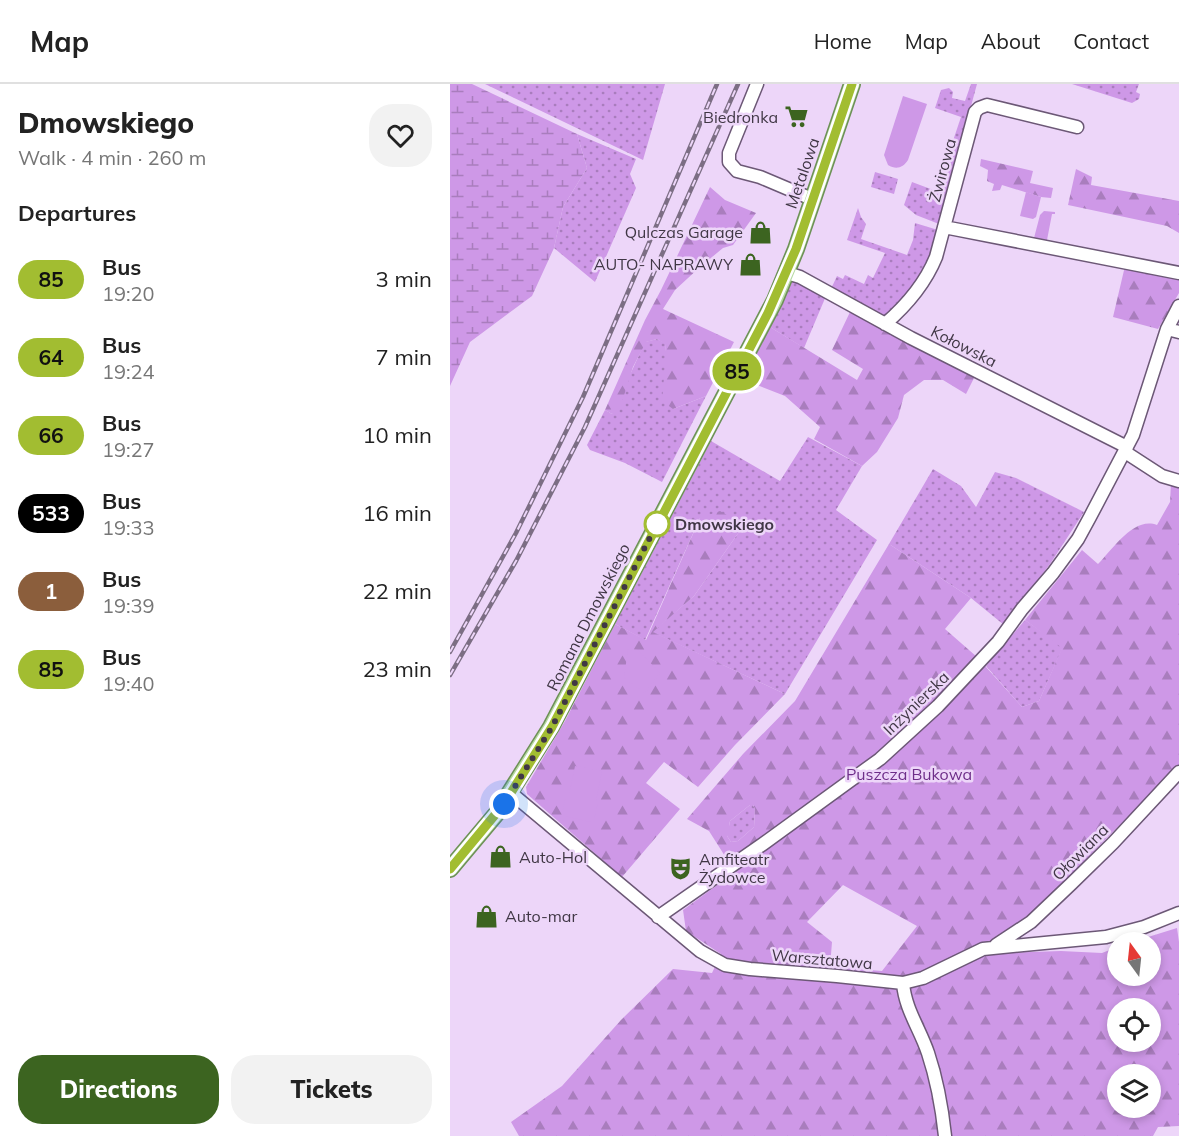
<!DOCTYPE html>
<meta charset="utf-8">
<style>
:root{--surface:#fff;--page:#f2f2f2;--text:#222;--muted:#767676;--line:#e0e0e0;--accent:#3c6420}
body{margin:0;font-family:Mulish,sans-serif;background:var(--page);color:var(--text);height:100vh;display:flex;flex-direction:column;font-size:22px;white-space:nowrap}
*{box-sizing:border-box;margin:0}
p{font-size:20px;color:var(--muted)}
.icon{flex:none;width:33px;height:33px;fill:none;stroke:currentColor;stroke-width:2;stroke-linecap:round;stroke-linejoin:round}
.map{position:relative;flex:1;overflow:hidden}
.side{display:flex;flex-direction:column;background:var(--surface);width:450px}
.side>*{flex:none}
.badge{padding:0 12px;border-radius:20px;font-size:21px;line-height:39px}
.needle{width:39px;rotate:345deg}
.fabs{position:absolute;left:657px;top:848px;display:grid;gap:12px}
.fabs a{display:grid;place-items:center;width:54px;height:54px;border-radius:50%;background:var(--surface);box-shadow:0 3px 9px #0003;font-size:30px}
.you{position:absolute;width:30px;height:30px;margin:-15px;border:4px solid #fff;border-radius:50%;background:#1a73e8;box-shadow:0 0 0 9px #1a73e833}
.map>.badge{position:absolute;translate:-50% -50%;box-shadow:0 0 0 3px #fff}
h2{padding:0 18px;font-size:22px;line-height:54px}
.round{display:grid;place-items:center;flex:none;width:63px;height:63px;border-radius:24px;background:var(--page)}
.summary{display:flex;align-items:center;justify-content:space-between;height:102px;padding:0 18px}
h1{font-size:28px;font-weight:800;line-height:45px}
.button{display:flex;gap:12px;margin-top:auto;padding:12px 18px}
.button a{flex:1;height:69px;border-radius:24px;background:var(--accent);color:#fff;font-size:24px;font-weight:800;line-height:69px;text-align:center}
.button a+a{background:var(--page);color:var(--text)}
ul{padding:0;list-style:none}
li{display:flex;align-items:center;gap:18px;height:78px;padding:0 18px}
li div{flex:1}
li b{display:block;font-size:22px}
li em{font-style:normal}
li .badge{min-width:66px;font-weight:700;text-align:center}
header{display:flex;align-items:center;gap:36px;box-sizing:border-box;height:84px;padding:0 30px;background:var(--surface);border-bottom:2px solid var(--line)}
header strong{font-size:28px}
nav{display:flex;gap:33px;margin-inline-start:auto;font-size:21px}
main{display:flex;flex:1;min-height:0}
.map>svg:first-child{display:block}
.grass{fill:url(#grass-dots)}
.forest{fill:url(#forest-firs);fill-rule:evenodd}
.wetland{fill:url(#wetland-marsh)}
.green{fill:#ce98e7}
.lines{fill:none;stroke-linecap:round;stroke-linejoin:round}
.minor-casing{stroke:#6c5876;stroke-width:15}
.major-casing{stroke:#6d9057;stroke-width:18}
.minor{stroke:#fff;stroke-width:12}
.major{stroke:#b6d9a0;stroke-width:15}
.rail-casing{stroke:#7c6e84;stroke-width:4.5}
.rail{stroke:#edd6f9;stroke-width:2;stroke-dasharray:7;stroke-linecap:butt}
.line-casing{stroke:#fff;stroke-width:14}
.line{stroke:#a2bd31;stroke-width:9}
.walk{stroke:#403745;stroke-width:6;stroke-dasharray:0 10.8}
.stop-dot{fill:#fff;stroke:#a2bd31;stroke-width:3}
.labels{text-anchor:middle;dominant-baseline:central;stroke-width:5;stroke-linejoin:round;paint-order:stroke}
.poi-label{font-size:16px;fill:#403745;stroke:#edd6f9;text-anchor:end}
.street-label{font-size:16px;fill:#403745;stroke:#edd6f9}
.stop-label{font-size:16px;font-weight:bold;fill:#403745;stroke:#edd6f9;text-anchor:start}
.park-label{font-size:16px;fill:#6e2e89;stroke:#edd6f9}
</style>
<header>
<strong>Map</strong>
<nav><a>Home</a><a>Map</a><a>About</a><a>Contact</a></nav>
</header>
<main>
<section class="side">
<div class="summary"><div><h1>Dmowskiego</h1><p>Walk · 4 min · 260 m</p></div><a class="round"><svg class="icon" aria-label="heart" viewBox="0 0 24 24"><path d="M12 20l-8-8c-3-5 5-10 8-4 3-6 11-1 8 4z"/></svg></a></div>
<h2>Departures</h2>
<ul>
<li><span class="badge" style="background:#a2bd31;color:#111">85</span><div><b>Bus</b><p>19:20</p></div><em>3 min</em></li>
<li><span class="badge" style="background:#a2bd31;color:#111">64</span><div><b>Bus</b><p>19:24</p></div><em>7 min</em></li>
<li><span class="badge" style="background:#a2bd31;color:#111">66</span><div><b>Bus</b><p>19:27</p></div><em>10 min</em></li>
<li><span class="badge" style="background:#000;color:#fff">533</span><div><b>Bus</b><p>19:33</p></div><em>16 min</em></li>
<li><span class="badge" style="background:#8b5e3c;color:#fff">1</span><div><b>Bus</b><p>19:39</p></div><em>22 min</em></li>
<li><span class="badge" style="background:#a2bd31;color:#111">85</span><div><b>Bus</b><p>19:40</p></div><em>23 min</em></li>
</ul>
<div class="button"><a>Directions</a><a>Tickets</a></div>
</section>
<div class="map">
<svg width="729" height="1052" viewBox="0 0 729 1052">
<defs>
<pattern id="grass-dots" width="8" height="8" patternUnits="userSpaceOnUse" patternTransform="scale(1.5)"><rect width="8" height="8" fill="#ce98e7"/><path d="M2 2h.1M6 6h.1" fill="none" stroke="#a97dbd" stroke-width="1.8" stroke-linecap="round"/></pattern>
<pattern id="forest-firs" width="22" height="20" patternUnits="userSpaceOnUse" patternTransform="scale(1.5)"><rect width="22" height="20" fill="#ce98e7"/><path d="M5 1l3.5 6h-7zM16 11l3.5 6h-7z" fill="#a97dbd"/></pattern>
<pattern id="wetland-marsh" width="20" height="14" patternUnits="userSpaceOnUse" patternTransform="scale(1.5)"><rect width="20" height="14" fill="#ce98e7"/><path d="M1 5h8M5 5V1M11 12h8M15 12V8" fill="none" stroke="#a97dbd"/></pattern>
</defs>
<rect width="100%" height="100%" fill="#edd6f9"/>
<!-- grass -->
<path class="grass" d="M35,0H215L193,76Z
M521,0H527L489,140L466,131L454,121L462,98L486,107L511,33L485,24L491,6L499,4L503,8L502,14L515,17Z
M622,0H689L686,8L690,10L689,15L682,19Z
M127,50L186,75L180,90L186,104L145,198L104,164L113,123L137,84Z
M425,88L448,95L444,110L421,103Z
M408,124L411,133L416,140L411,155L457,171L463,156L465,139L488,146L478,184L471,197L436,234L380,207L387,192L393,195L395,191L414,200L418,191L423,194L435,169L397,156Z
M342,194L376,212L354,264L320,243Z
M207,255L215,259L223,325L256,312L212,398L175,379L140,366L137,361L155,326L162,330L195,258Z
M358,353L412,382L386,426L427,456L335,610L202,548L244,512L289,448L250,434L195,556L165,540L261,357L330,397Z
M483,385L511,402L526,423L545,388L566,394L634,428L600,480L554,541L521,514L439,460Z
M575,536L613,563L589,617L572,623L536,582Z
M300,721H303L305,725L304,743L288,757L281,758L277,752L280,737Z"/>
<!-- forest -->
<path class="forest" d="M531,75L583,87L580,99L603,104L601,114L591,113L552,101L550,106L542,107L544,100L537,97L538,86L530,82Z
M626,85L642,93L641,101L729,117V149L717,142L618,121Z
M260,103L275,116L306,129L283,161L273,164L250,183L225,206L213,225L284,258L256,312L223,325L212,317L216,270L215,260L207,255L196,258L183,283L170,324L162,330L155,326L195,236L211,206Z
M675,182L729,195V209L708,245L663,233Z
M400,228L525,292L516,310L493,296H474L454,311L448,334L427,368L412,382L364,355L370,343L335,312L292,295L320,243L407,296L413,285L382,266Z
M721,399L729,400V681L578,834L554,869L611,867L652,869L667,863L668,891H700V858H682L727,844L729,858V1042L708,1043L703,1052H69L61,1038L112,1002L171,936L223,885L262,889L271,870L236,847L233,826L285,788L259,747L237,735L293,670L345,617L439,460L521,514L495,545L527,573L572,623L589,617L612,564L575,536L632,466L648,480C663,465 684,432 707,441L720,418ZM300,721H303L305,725L304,743L288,757L281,758L277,752L282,748L279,742L280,737ZM393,801L467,842L432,887L380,883L382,858L357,838ZM668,924H700V957H668ZM668,990H700V1023H668Z
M270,427L284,435L289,448L244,512L203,548L335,610L285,661L248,703L214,678L196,699L230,725L172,793L77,710L76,703L115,637L165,540L196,556L250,434Z"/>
<!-- wetland -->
<path class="wetland" d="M0,0H22L127,50L137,84L113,123L104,164L82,212L20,258L0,302Z"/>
<!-- green -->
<path class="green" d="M453,12L477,20L458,76C453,84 446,86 438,81L434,71Z
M576,108L591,113L586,133L583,135L570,132Z
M594,127L605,128V130H602L597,156L584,154L590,131Z
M178,565L188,566L210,589L195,609L174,594Z
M125,682L152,687L146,717L148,718L144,736H142L141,738L115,732L112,730L116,711H119Z"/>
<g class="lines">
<defs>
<path id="minor" d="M307,0L279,69V78L287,87L310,93L362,115
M494,143L729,189
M337,189L350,193L461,254L677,363
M435,240C457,221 475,200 486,173L525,28L529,24L537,21L627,43
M717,245L729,248
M675,368L712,392L729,397
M61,709L250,867L275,881L300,885L387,892L453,899L473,894L533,865L656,853L694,843L729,829
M208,833L313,760L430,675L488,622L548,558L572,525L603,489L628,455L640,433L683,351L717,245L729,222
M546,861L581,838L621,800L663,759L729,688
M453,899C455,925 470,945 478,969C487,996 492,1024 495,1052"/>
<path id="major" d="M0,785L47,729L101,643L325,216L346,165L402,0"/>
</defs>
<!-- minor casing -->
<use href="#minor" class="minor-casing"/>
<!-- major casing -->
<use href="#major" class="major-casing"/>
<!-- minor -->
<use href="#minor" class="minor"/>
<!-- major -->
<use href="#major" class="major"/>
<defs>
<path id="rail" d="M0,568L66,449L133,313L267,0
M0,591L66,477L135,343L288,0"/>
</defs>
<!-- rail casing -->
<use href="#rail" class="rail-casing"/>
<!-- rail -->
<use href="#rail" class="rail"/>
</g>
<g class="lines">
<defs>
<path id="line" d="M0,785L54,720L102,643L318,229L346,165L402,0"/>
</defs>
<!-- line casing -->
<use href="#line" class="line-casing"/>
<!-- line -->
<use href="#line" class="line"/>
<!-- walk -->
<path class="walk" d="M54,720L102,643L207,440"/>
</g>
<!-- icons -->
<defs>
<symbol id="supermarket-bare" viewBox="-9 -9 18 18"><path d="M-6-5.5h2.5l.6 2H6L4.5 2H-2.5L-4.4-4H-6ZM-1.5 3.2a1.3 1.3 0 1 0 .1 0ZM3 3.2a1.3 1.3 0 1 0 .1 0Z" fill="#3c6420" stroke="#edd6f9" stroke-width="2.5" paint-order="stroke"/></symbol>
<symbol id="shop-bare" viewBox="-9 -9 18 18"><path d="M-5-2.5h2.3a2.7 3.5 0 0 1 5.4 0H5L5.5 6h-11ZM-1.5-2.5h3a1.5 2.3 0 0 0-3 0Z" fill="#3c6420" stroke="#edd6f9" stroke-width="2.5" paint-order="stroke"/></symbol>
<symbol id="theatre-bare" viewBox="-9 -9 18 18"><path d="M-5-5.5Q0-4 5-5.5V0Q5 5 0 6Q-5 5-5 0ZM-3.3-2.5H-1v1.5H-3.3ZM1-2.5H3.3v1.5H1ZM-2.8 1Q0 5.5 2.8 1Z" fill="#3c6420" stroke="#edd6f9" stroke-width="2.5" paint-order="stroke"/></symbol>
</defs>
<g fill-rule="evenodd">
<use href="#supermarket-bare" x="330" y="16" width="33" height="33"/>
<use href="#shop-bare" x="294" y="132" width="33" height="33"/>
<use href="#shop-bare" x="284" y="164" width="33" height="33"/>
<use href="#shop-bare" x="34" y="756" width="33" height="33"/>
<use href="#theatre-bare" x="214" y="768" width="33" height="33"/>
<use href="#shop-bare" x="20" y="816" width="33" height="33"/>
</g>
<!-- markers -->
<circle class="stop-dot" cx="207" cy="440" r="12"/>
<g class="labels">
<!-- poi labels -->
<g class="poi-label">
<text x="328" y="33">Biedronka</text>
<text x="293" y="148">Qulczas Garage</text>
<text x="283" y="180">AUTO- NAPRAWY</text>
<text x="69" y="773" text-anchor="start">Auto-Hol</text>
<text x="249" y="775" text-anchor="start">Amfiteatr<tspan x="249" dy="18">Żydowce</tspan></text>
<text x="55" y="832" text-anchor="start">Auto-mar</text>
</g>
<!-- street labels -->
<g class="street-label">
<text transform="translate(492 86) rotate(-75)">Żwirowa</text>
<text transform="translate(352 89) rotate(-71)">Metalowa</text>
<text transform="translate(514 262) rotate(27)">Kołowska</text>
<text transform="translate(138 533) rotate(-63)">Romana Dmowskiego</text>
<text transform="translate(466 619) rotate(-44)">Inżynierska</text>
<text transform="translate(630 768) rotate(-45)">Ołowiana</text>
<text transform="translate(372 875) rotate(5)">Warsztatowa</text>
</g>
<!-- stop labels -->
<g class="stop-label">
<text x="225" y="440">Dmowskiego</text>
</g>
<!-- park labels -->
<g class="park-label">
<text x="459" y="690">Puszcza Bukowa</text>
</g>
</g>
</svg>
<div class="fabs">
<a><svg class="needle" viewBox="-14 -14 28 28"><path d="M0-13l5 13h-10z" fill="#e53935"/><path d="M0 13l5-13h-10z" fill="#767676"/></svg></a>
<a><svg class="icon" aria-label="locate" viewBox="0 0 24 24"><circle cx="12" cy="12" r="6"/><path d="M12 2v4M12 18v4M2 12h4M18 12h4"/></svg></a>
<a><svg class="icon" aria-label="layers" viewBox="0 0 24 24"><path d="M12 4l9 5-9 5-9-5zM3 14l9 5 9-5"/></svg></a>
</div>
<div class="you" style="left:54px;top:720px"></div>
<b class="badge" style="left:287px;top:287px;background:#a2bd31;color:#111">85</b>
</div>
</main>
